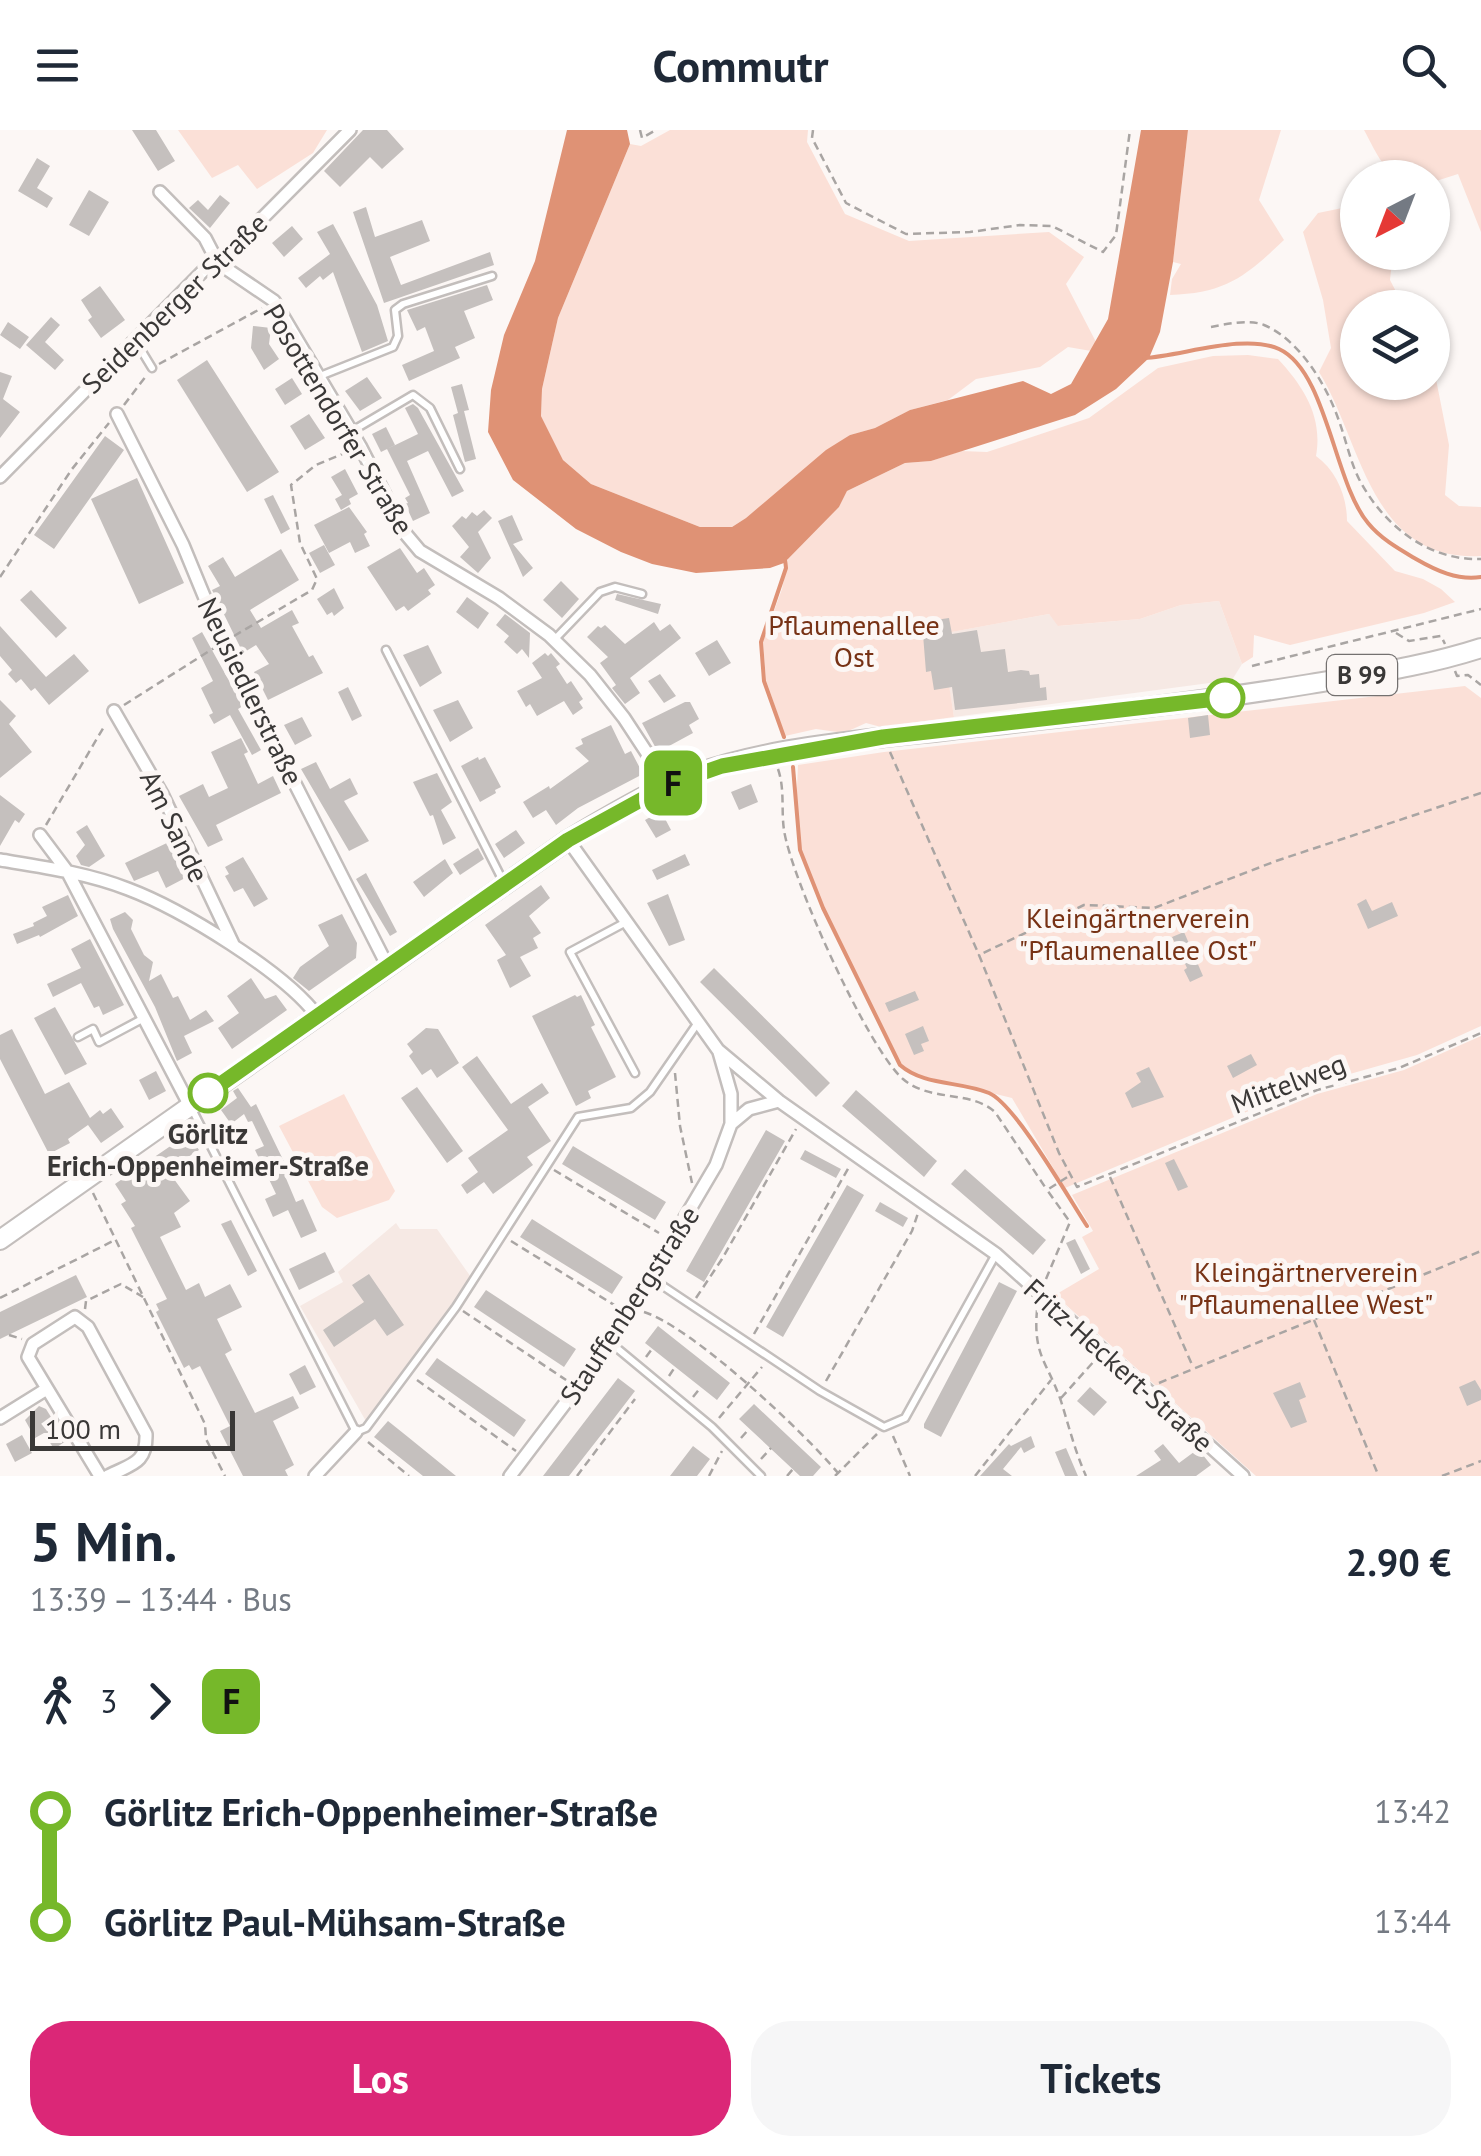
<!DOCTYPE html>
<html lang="de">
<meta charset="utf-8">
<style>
:root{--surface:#fff;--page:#f6f6f7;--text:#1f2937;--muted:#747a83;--accent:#db2777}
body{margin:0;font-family:"PT Sans",sans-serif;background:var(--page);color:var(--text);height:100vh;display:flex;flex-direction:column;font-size:38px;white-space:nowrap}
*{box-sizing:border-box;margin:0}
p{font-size:32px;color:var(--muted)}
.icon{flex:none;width:55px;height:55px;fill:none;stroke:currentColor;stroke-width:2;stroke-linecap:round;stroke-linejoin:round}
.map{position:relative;height:1346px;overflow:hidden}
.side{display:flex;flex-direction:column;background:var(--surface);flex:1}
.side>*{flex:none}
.badge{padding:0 20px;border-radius:15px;font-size:35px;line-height:65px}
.needle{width:65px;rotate:222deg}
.fabs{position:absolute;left:1340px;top:30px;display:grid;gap:20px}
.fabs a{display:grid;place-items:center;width:110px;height:110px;border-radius:50%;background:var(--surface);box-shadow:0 2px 8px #0004;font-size:50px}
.scale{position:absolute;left:30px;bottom:25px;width:205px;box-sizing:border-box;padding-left:10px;border:5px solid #3a3837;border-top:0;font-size:28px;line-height:35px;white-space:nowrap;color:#3a3837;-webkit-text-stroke:8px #fcf7f5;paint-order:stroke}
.map>.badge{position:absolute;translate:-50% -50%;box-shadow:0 0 0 5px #fff}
.legs{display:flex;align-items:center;gap:15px;height:110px;padding:0 30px;font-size:32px}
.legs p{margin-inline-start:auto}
.head{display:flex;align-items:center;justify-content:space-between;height:170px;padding:0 30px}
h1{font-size:55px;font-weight:600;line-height:75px}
.primary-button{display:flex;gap:20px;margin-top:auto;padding:20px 30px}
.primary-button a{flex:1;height:115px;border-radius:40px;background:var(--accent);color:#fff;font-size:40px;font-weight:600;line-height:115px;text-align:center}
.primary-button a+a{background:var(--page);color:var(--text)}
ul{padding:0 30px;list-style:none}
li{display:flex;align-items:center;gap:35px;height:110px;font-size:38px}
li i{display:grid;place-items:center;width:15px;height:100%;margin:0 12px;background:currentColor}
li i::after{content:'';width:25px;height:25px;margin:-12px;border:8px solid;border-radius:50%;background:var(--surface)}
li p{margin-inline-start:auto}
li:first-child i{background:linear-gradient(#0000 50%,currentColor 0)}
li:last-child i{background:linear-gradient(currentColor 50%,#0000 0)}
header{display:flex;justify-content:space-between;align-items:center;height:130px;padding:0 30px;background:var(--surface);font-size:45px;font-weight:600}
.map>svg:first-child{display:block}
.built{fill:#f6e9e4}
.green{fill:#fbe0d7}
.water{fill:#df9275}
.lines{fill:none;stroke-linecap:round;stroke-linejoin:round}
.stream{stroke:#df9275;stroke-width:4}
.building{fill:#c5c0be}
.service-casing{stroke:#c3bebc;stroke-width:11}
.minor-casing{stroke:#c3bebc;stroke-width:16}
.primary-casing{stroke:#c3bebc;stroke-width:22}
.path{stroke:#a9a5a3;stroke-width:2.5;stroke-dasharray:8 5;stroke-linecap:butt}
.service{stroke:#fff;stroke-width:6}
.minor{stroke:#fff;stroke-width:11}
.primary{stroke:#fff;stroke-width:18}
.line-1-casing{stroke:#fff;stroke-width:22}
.line-1{stroke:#76b82a;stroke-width:15}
.stop-1-dot{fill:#fff;stroke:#76b82a;stroke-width:5}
.labels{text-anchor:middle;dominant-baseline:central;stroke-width:10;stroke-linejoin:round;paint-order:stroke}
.shield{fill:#fcf7f5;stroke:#747170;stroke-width:2.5}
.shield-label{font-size:25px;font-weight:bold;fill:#3a3837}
.street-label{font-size:28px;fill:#3a3837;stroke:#fcf7f5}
.park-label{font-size:28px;fill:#773215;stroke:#fcf7f5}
.stop-label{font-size:28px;font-weight:bold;fill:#3a3837;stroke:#fcf7f5}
</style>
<header><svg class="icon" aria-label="menu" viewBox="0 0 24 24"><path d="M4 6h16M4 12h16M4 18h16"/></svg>Commutr<svg class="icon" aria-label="search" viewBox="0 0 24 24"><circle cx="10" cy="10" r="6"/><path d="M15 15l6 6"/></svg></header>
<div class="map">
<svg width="1481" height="1346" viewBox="0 0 1481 1346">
<rect width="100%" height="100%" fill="#fcf7f5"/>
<!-- built -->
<path class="built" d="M1219,471L1242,534L1232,550L954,587L940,504L1049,484L1059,496L1140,489L1181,475Z
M396,1093L400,1099H437L473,1150L367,1293L300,1176L343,1152L338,1142Z"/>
<!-- green -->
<path class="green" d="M178,0H327L313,23L257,59L238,35L212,48Z
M670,0H808L807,12L845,84L909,111L1049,102L1084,127L1066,154L1096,212L1091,221L1068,217L1040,237L976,249L948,270L910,280L875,298L850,305L746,388L732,397H700L591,354L563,330L541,286L542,259L558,188L630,14L641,16Z
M1188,0H1281L1259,70L1284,110C1245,147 1226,163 1170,165L1172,149L1181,134L1173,132Z
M1364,0H1481V102L1458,44L1433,52L1432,48C1385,48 1385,39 1364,0Z
M1357,75L1358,122L1393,123L1390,150L1404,177L1358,178V252H1432L1433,234L1449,315L1445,365L1459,376L1481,377V426C1369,432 1362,311 1319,242L1331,218L1323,170L1303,102L1318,83Z
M1248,225L1278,229C1304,257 1323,287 1316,326C1336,340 1347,366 1347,391L1395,441L1423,449L1441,459L1455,472L1424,483L1290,515L1254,505L1253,527L1242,534L1219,471L1181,475L1140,489L1058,496L1049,484L941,504L954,587L881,597L866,593L844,603L816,599L785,606L766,550L763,511L782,459L788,428L839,377L847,361L905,333L931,331L961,321L987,322L1089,288L1158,238L1213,226Z
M1465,556L1481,568V896L1417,925L1311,955L1065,1058L1012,968L914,944L900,933C868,865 824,792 802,721C794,693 797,663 798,635L884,622Z
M1481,906V1346H1256L1055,1165L1099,1139L1082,1107L1093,1101L1072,1065L1317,964L1404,940Z
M344,964L395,1061L389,1070L337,1088L322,1077L279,996Z"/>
<!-- water -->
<path class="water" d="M567,0H627L630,14L558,188L542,259L541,286L563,330L591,354L700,397H732L746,388L826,320L850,305L875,298L910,280L1023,251L1051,264L1071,254L1108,189L1141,0H1188L1173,132L1160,202L1149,228L1116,259L1075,285L931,331L905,333L847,361L839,377L784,433L770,438L696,443L652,434L621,422L576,399L513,350L488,302L491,260L504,205L535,131Z"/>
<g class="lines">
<!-- stream -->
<path class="stream" d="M1144,228C1182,226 1244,203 1279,219C1327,241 1334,353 1368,393C1381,409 1399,419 1416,429C1435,440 1458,451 1481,447
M784,607L764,551L761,512L786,438L785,429
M793,637L800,720L823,778L900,935C924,956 960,951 989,963C1015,974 1068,1067 1087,1096"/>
</g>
<!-- building -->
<path class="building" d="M132,0H156L175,31L158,41Z
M363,0H387L404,19L382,39L370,27L340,57L324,41Z
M37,28L50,36L37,58L53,68L47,78L18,61Z
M89,60L109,72L89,106L69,95Z
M220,65L230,73L210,98L189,78L198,70L208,80Z
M366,77L375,107L422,90L430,111L390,127L401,155L490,122L494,135L384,173L353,82Z
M333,94L377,175L388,211L362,222L333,142L323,150L320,146L306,158L298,148L330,124L317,102Z
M292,96L303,109L284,127L272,113Z
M487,155L493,170L464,181L475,208L455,217L460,228L409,251L402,235L434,221L425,197L417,201L407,180Z
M100,156L125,190L101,208L88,190L92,187L81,170Z
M51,187L60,195L45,212L64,230L55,240L26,215Z
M8,192L29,207L20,219L0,205Z
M253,196L271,198L269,214L279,229L264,240L251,218Z
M207,230L279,342L247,362L177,250Z
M0,242L12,246L3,269L20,282L0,308Z
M367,247L382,268L360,281L345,261Z
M292,248L302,264L285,275L275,259Z
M462,254L469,280L464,281L476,329L465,332L453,285L458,283L451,257Z
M413,274L418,278L464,361L452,367L428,321L407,331L430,383L413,391L405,374L408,373L405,368L410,365L387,319L418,304L405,278Z
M309,284L325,308L305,320L290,296Z
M386,297L395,315L381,322L372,304Z
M105,306L124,320L54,419L34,405Z
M345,339L358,364L349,369L351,374L341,380L335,369L342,365L331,347Z
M137,348L184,453L139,474L91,369Z
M273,365L290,399L281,404L264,369Z
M349,377L367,402L364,404L370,416L355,423L350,412L329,423L314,395Z
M484,380L492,388L478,402L491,428L478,443L460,427L469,417L452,396L462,386L466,389L472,382L477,386Z
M512,385L523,410L513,414L533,438L523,447L498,391Z
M324,415L335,435L320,443L309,423Z
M400,418L417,443L424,438L435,455L428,460L431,464L408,481L404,476L396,481L367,437Z
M281,419L299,450L250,480L261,498L292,480L299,493L292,496L309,527L313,525L323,543L268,570L254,542L269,534L256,515L243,523L212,460L220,456L208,436L223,427L235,447Z
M561,451L579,469L562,488L543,470Z
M334,458L344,478L334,486L332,482L327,485L317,469Z
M31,460L67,498L56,508L20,470Z
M617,464L661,474L658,484L615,470Z
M467,467L489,483L478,499L456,482Z
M505,484L530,503L529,528L522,519L517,524L504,512L509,506L496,495Z
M949,488L952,504L977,500L981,522L1005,519L1008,542L1021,540L1029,541L1030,545L1039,544L1040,558L1046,557L1047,570L955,580L952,557L934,560L931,541L926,542L922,492Z
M654,492L660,501L670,494L681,508L630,548L640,563L625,574L612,558L616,555L600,533L608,527L587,507L598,496L601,498L605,495L625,514Z
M0,496L46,547L74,524L89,541L49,575L35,558L31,561L21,549L16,553L8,544L12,540L0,526Z
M202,502L243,576L238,579L261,620L252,625L230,585L214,594L209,585L213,583L201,558L213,551L192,508Z
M717,510L731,533L709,546L695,523Z
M428,515L442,543L420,557L403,525Z
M545,523L548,526L551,523L560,534L556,537L567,554L571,551L583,569L579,572L583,578L573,585L564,571L537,586L530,574L526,577L517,561L542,548L532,533Z
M660,544L676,566L664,573L648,551Z
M348,557L362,586L352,591L338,562Z
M0,570L16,586L9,594L32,622L0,648Z
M458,570L473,598L450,612L433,580Z
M685,572H690L699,589L689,595L693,603L658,622L642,593Z
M1208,585L1210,605L1190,608L1188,588Z
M302,587L312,606L295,615L284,595Z
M611,595L625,624L631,621L643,644L578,678L556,695L546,680L533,688L523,672L549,656L550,659L589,631L575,618L583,614L581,609Z
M241,608L248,622L244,624L258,654L273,646L281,663L216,695L223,710L208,717L179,666L203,654L209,667L228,658L211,622Z
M478,627L479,630L485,627L501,657L495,660L496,663L480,672L461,636Z
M316,632L330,659L350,648L358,664L344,671L369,711L349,721L301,639Z
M437,643L452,672L441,680L456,708L443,715L433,685L430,686L413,652Z
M751,654L758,672L739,680L731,662Z
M0,665L25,684L19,693L15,690L0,716Z
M661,681L671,700L656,708L645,690Z
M87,695L105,726L89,737L81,735L76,726L85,715L76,702Z
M516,700L525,713L504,728L495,714Z
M171,711L189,746L166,758L158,741L134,751L125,733Z
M478,718L484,729L460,745L453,734Z
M685,724L690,735L657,750L652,740Z
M243,727L268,769L254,777L243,758L234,762L225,746L229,744L225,737Z
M445,729L453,743L424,767L413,752Z
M366,743L397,802L390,806L356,749Z
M541,755L550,768L529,786L541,803L533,808L538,818L520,827L531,846L510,858L497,830L506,825L485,795Z
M668,764L685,810L669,816L647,773Z
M68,765L78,786L40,807L39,805L17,814L13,804L34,796L33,793L47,786L42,777Z
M1366,769L1372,781L1392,772L1398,786L1368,799L1357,774Z
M125,782L133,790L131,799L144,825L153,832L149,851L161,844L173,868L178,866L190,890L206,880L214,891L184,906L192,923L177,931L155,877L113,799L110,789Z
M342,784L357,813L356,828L309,861L293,848L300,837L329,816L318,795Z
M1184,802L1203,846L1190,852L1184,840L1187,838L1172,807Z
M90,809L124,875L103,885L99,876L94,878L81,853L53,867L47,854L81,838L71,819Z
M714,838L830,953L816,967L700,852Z
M251,848L265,869L276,865L287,880L232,919L218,898L239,883L227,866Z
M915,861L919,870L889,882L885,873Z
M575,865L577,867L581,865L595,895L591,897L616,947L588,961L591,968L576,976L532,886Z
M55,877L87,934L65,945L34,888Z
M923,896L929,911L921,914L924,921L914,925L905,904Z
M426,898L438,899L459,933L437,948L431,939L422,945L409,926L413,922L407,914Z
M12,899L45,964L69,952L90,988L100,980L103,984L111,978L124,997L101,1013L88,995L68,1009L70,1013L49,1024L0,929V905Z
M1251,924L1257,935L1233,948L1227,936Z
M477,926L511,974L542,953L549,963L528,977L551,1011L527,1027L533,1035L493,1064L484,1052L467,1064L461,1055L478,1042L468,1028L508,1000L462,937Z
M1149,937L1164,967L1132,978L1125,963L1141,952L1136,943Z
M156,941L166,961L149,970L139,950Z
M417,957L463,1021L447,1033L401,968Z
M238,958L251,977L256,974L290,1044L285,1046L296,1072L303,1069L317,1101L301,1108L288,1080L273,1087L265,1069L276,1064L255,1020L264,1016L252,991L248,992L244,984L231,994L221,980L237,968L233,961Z
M856,960L937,1031L924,1047L842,976Z
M766,1000L785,1011L704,1152L686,1141Z
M188,1004L199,1020L188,1027L190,1033L171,1045L190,1071L174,1083L181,1097L160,1107L186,1160L199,1153L205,1167L230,1154L242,1177L217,1189L232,1220L225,1224L255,1283L293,1266L299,1278L273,1291L294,1335L285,1340L288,1346H243L220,1301L230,1296L200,1236L192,1240L189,1235L184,1238L156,1182L159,1180L156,1174L167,1169L131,1098L135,1096L121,1074L126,1071L115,1054Z
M573,1016L666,1072L655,1090L562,1034Z
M805,1020L841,1039L836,1048L800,1029Z
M1174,1029L1188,1057L1178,1061L1165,1033Z
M965,1039L1046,1110L1033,1125L951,1054Z
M847,1055L864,1065L783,1207L766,1197Z
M880,1072L908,1088L903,1097L875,1081Z
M532,1089L623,1147L612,1164L520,1107Z
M231,1090L257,1141L248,1146L221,1094Z
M1075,1109L1090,1139L1081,1144L1066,1113Z
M325,1122L335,1142L299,1160L289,1139Z
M369,1144L404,1195L387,1206L375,1189L334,1217L323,1200L364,1172L352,1155Z
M76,1145L87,1167L0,1209V1182Z
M999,1152L1017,1161L941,1307L924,1298V1294Z
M486,1160L576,1219L564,1237L474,1177Z
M658,1196L730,1253L717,1270L645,1213Z
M437,1228L526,1290L514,1307L425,1244Z
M305,1235L316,1257L300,1265L289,1244Z
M618,1248L635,1261L612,1291L569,1346H543Z
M1475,1250L1481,1260V1270L1467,1276L1459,1257Z
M1300,1252L1306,1267L1299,1270L1307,1292L1291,1298L1273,1263Z
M1090,1257L1107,1272L1094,1286L1077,1271Z
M754,1274L821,1337L813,1346H800L739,1289Z
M39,1276L46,1279L66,1311L54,1319L44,1303L35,1308L25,1290Z
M388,1291L408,1307L456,1346H423L374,1307Z
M22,1305L32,1323L15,1332L6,1314Z
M1031,1306L1035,1317L1024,1323L1021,1317L1003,1339L1012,1346H980L1009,1314L1011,1316Z
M1163,1314L1179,1333L1198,1319L1211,1335L1196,1346H1136L1161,1330L1154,1321Z
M693,1316L710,1329L697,1346H670Z
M1066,1318L1078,1346H1065L1055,1322Z"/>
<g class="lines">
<defs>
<path id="service" d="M135,210L152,238
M320,246L393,217L398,206L395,180L403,174L492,146
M352,301L413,265L430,278L460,339
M555,509L600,462L615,457L642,464
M386,520L503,751
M628,791L570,822L635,943
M78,907L93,899L99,912L144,888
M191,977L356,1302L366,1298L456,1177L578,987L631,978L650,962L697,894
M651,1148L820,1261L884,1297L905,1288L996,1124
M612,1214L712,1297L761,1346"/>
<path id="minor" d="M160,62L205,108L218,133
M218,133L274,171L360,316L404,402L420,421L499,468L549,505L590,545L624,588L668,655
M117,284L183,415L223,512L388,837
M0,347L207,137L218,133L350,0
M114,581L162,664L233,814
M40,705L67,741L190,976
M568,710L718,920L779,971L996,1124L1243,1346
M0,730C43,737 87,743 128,759C181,779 285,842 318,887
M731,994L749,979L779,971
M0,1288L45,1260
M100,1346L28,1227L33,1214L75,1187L88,1197L146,1304C147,1334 131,1334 108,1346
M315,1346L356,1302
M510,1346L611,1213L716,1035L731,994V964L719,922"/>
<path id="primary" d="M0,1110L568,710C600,691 633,671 667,655C751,618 852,611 942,601C1065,587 1188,574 1310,554C1368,544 1426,536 1481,518"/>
</defs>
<!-- service casing -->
<use href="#service" class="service-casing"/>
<!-- minor casing -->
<use href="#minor" class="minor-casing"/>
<!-- primary casing -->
<use href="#primary" class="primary-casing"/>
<!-- path -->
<path class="path" d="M640,0L642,8L656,0
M813,0L812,8L846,73L906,104L970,102L1020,95L1052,96L1103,122L1116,105L1130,0
M1211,197C1227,194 1249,189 1264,195C1300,210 1327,256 1339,291C1346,310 1350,331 1359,349C1383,395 1428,431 1481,429
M159,234L262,178
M124,275L146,246
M0,447L72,339L109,293
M1396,503L1409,511L1441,506L1445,514
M234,506L312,460L317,449L300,413L291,355L316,335L347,322
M1252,536L1481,479
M1455,541L1457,546L1468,545L1481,555
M124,575L214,518
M890,622L979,825
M778,639C785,659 781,680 784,700C791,748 868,919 903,949C929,972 971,960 995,982L1047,1060
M1481,663L1276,731L1154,778L1084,775L979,825L1059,1023L1077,1057L1317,960L1399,938L1481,903
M46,695L105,595
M675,943L680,996L692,1053
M554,1040L659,1103
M1110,1047L1193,1237
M93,1063L205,1294L206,1309L225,1346
M511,1111L619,1178
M1046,1149L1070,1092L1047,1060L1069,1046
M0,1168L115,1110
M696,1168L722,1129L796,999
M85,1179L86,1171L121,1154L143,1167
M1037,1180C1033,1226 1047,1231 1061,1271C1069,1297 1075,1321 1086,1346
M463,1181L569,1252
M644,1182C692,1197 803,1301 838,1343
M1314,1190L1377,1342
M754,1204L849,1037
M9,1205L22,1209
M646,1227L652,1219
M669,1246L675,1237
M417,1250L516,1321
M826,1251L912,1101L918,1083
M1159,1253L1481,1121
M693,1267L701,1257
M1061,1268L1096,1229
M719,1288L762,1237
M893,1306L910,1346
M741,1308L749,1299
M368,1312L409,1346
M761,1329L771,1318
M577,1346L635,1269
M709,1346L722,1321
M787,1346L793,1339
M835,1346L877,1304
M975,1346L1051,1250
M1442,1346L1481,1331"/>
<!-- service -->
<use href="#service" class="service"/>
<!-- minor -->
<use href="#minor" class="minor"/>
<!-- primary -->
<use href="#primary" class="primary"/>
</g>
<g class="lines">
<defs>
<path id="line-1" d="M208,963L568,710L668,655L722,636L883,607L1225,568"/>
</defs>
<!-- line-1 casing -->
<use href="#line-1" class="line-1-casing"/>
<!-- line-1 -->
<use href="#line-1" class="line-1"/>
</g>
<!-- markers -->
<g class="stop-1-dot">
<circle cx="1225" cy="568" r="18"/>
<circle cx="208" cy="963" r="18"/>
</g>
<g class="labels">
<!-- shield labels -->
<rect class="shield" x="1327" y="525" width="70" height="40" rx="8"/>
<g class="shield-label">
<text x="1362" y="545">B 99</text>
</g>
<!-- street labels -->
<g class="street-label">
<text transform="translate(174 173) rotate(-44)">Seidenberger Straße</text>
<text transform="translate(339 289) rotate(59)">Posottendorfer Straße</text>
<text transform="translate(251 561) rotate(64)">Neusiedlerstraße</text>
<text transform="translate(175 696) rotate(64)">Am Sande</text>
<text transform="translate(1288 953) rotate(-21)">Mittelweg</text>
<text transform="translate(629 1175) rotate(-57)">Stauffenbergstraße</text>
<text transform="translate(1119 1235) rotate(42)">Fritz-Heckert-Straße</text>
</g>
<!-- park labels -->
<g class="park-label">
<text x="854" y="494">Pflaumenallee<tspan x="854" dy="32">Ost</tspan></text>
<text x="1138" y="787">Kleingärtnerverein<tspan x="1138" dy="32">"Pflaumenallee Ost"</tspan></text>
<text x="1306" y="1141">Kleingärtnerverein<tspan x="1306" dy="32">"Pflaumenallee West"</tspan></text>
</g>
<!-- stop labels -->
<g class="stop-label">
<text x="208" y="1003">Görlitz<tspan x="208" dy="32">Erich-Oppenheimer-Straße</tspan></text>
</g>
</g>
</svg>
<div class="fabs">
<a><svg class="needle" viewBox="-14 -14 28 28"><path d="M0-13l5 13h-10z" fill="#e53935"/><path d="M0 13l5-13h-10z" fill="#747a83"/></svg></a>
<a><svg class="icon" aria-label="layers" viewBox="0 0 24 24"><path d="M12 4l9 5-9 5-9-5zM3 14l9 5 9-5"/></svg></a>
</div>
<div class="scale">100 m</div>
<b class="badge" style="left:673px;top:653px;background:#76b82a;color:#111">F</b>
</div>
<section class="side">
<div class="head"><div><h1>5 Min.</h1><p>13:39 – 13:44 · Bus</p></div><b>2.90 €</b></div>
<div class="legs"><svg class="icon" aria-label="walk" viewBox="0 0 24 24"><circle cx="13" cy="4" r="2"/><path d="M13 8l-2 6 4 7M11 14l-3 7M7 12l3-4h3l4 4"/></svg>3<svg class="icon" aria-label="forward" viewBox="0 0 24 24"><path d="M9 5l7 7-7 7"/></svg><b class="badge" style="background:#76b82a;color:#111">F</b></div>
<ul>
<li><i style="color:#76b82a"></i><b>Görlitz Erich-Oppenheimer-Straße</b><p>13:42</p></li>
<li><i style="color:#76b82a"></i><b>Görlitz Paul-Mühsam-Straße</b><p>13:44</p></li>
</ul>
<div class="primary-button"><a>Los</a><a>Tickets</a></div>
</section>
